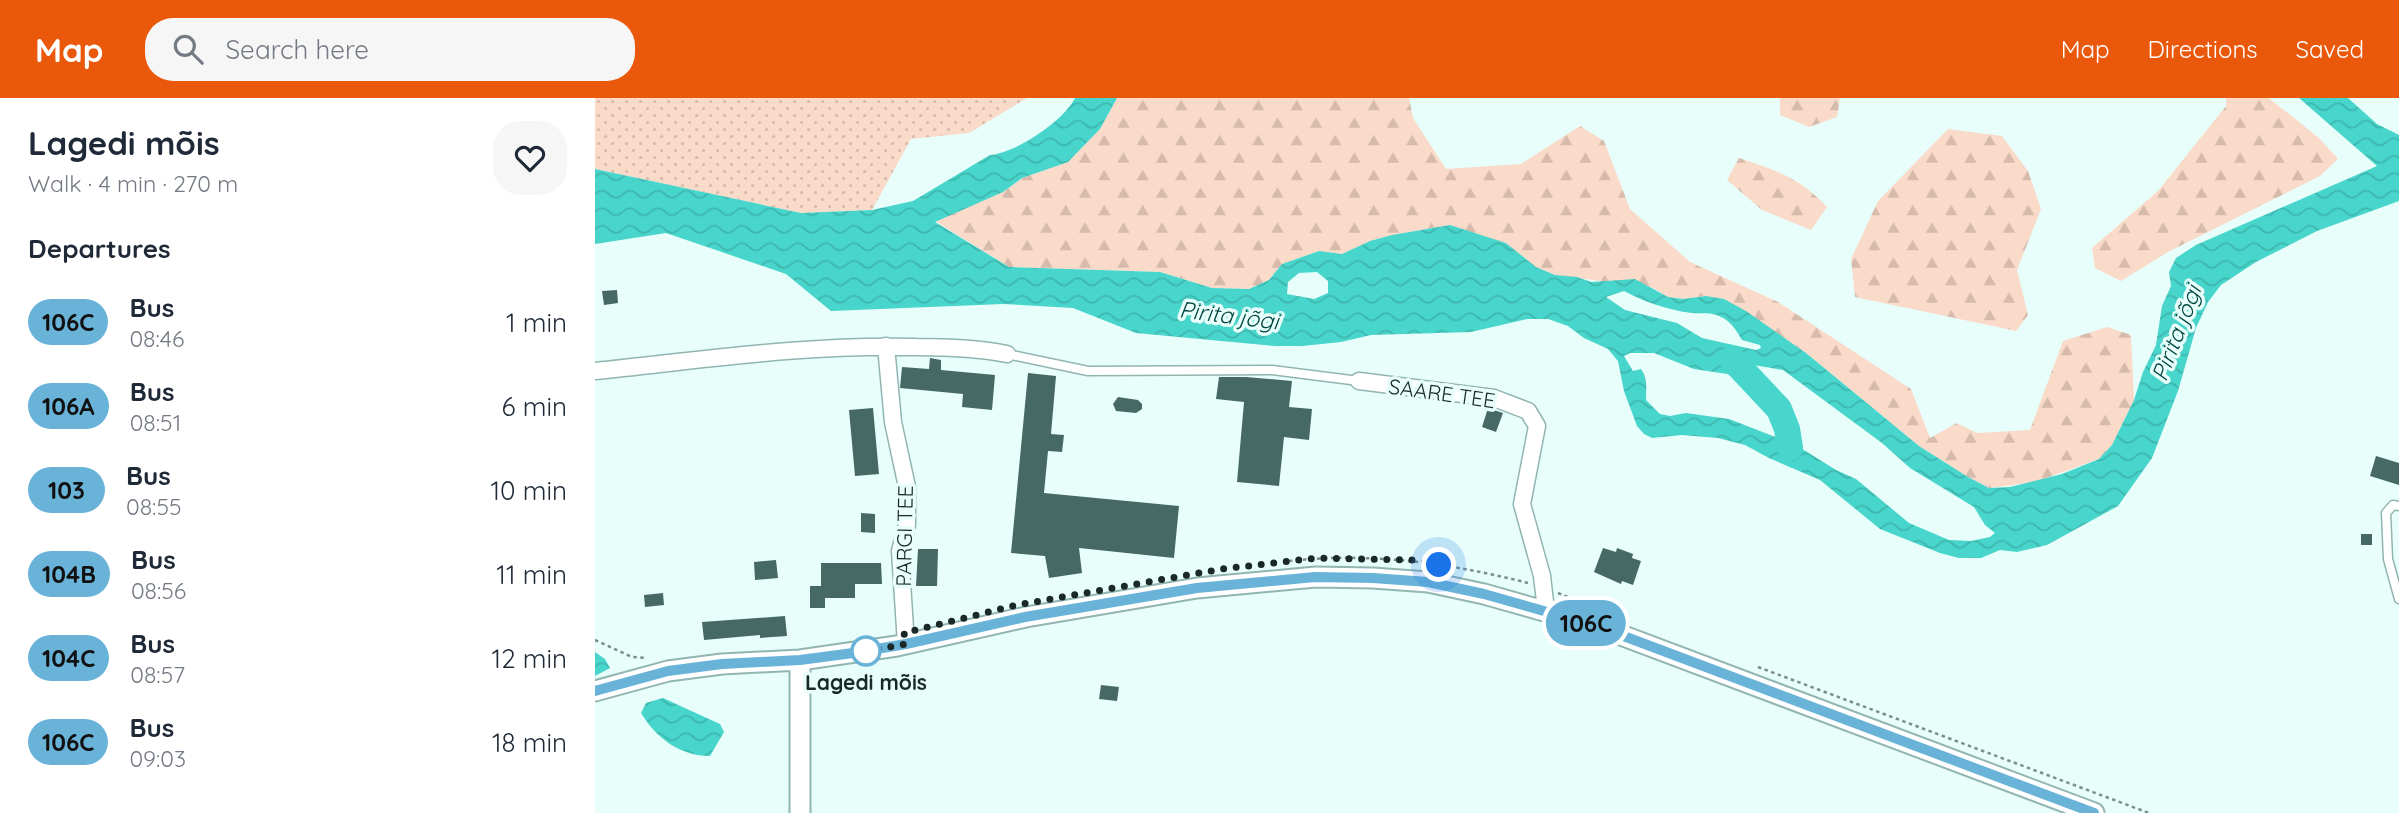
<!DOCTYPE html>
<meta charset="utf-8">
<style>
:root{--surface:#fff;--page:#f6f6f7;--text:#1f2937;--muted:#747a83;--accent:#ea580c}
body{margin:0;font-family:Quicksand,sans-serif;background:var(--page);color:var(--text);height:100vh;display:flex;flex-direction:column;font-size:26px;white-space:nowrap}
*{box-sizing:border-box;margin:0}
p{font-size:23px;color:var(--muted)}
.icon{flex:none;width:38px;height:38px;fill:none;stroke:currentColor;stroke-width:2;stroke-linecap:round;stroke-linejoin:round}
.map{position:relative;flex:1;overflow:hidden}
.drawer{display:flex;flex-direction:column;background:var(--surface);width:595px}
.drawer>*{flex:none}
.badge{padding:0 14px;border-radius:23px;font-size:24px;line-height:46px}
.you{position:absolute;width:35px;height:35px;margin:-18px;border:5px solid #fff;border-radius:50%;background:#1a73e8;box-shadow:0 0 0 10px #1a73e833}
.map>.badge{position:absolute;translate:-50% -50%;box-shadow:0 0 0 4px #fff}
h2{padding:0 28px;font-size:26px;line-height:63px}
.round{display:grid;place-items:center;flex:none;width:74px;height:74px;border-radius:28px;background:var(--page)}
.overview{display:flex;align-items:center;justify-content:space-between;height:119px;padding:0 28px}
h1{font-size:33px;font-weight:800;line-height:52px}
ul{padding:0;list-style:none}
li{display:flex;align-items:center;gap:21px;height:84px;padding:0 28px}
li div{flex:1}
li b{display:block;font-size:26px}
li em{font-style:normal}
li .badge{min-width:77px;font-weight:700;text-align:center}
header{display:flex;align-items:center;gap:42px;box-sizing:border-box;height:98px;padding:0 35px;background:var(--accent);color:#fff}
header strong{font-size:33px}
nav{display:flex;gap:38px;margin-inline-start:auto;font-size:24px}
.search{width:490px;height:63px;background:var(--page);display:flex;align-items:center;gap:18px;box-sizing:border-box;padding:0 24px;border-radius:28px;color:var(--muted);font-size:26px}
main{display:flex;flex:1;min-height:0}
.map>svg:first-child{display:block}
.grass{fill:url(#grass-dots)}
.forest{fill:url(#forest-firs)}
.water{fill:url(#water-waves);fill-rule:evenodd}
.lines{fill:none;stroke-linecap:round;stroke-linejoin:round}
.river{stroke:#48d5cb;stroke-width:26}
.building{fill:#476966}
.service-casing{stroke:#91b5b1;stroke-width:11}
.minor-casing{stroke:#91b5b1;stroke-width:19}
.tertiary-casing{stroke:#91b5b1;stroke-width:23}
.path{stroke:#7b8e8c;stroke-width:2.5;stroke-dasharray:3.5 3.5;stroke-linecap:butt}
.service{stroke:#fff;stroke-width:8}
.minor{stroke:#fff;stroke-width:16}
.tertiary{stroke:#fff;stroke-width:19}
.line-casing{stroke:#fff;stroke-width:16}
.line{stroke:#69b3d9;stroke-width:10}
.walk{stroke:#1a2827;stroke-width:7;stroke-dasharray:0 12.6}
.stop-dot{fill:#fff;stroke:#69b3d9;stroke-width:3.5}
.labels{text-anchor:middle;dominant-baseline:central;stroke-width:7;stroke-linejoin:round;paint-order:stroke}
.street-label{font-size:21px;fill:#1a2827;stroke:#e7fefb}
.stop-label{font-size:21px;font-weight:bold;fill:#1a2827;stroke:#e7fefb}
.water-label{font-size:23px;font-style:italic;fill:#034541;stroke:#e7fefb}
</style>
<header>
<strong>Map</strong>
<div class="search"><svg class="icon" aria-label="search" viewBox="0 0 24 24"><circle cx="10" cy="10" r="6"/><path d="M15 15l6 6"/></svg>Search here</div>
<nav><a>Map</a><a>Directions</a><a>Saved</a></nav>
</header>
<main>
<section class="drawer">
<div class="overview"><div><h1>Lagedi mõis</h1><p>Walk · 4 min · 270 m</p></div><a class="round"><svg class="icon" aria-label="heart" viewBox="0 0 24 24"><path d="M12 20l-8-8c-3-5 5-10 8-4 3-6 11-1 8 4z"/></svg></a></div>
<h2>Departures</h2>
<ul>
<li><span class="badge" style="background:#69b3d9;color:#111">106C</span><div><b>Bus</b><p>08:46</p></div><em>1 min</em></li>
<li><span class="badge" style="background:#69b3d9;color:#111">106A</span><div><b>Bus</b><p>08:51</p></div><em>6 min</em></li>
<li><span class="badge" style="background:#69b3d9;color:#111">103</span><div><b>Bus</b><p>08:55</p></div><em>10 min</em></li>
<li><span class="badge" style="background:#69b3d9;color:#111">104B</span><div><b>Bus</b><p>08:56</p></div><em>11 min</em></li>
<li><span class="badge" style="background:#69b3d9;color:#111">104C</span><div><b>Bus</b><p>08:57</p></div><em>12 min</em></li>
<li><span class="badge" style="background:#69b3d9;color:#111">106C</span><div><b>Bus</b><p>09:03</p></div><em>18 min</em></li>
</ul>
</section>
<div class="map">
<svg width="1804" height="715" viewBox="0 0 1804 715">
<defs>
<pattern id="grass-dots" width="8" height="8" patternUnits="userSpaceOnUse" patternTransform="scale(1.75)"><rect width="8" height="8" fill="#fadac9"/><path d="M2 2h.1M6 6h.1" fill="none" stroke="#d6bbad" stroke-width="1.8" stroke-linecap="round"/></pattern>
<pattern id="forest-firs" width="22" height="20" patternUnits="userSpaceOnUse" patternTransform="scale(1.75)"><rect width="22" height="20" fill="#fadac9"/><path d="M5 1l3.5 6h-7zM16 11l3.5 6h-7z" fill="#d6bbad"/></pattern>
<pattern id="water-waves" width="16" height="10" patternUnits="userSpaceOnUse" patternTransform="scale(1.75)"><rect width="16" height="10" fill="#48d5cb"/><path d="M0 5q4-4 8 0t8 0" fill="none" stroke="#3eb7ae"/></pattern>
</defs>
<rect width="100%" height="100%" fill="#e7fefb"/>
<!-- grass -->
<path class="grass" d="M0,0H432L374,35L316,41L277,112L206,115L0,71Z"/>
<!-- forest -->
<path class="forest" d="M522,0H814L818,20L851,71L926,66L985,28L1009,43L1035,111L1095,164L1183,204L1316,291L1335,340L1362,325L1382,335L1435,332L1468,243L1512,229L1536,237L1539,302L1517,347L1504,361L1440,384L1394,390L1373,379L1324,348L1211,255L1181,235L1111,198L1088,201L1073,199L1058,190L960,177L941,169L929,159L855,127L797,137L775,143L747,156L724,153L687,166L674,182L654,191L617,190L565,174L414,169L340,123L408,94L427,80L473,64L505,31Z
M1185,0H1245L1242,19L1214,29L1185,17Z
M1631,0H1674L1724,40L1743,61L1725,78L1573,154L1526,183L1500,170L1497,150L1563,93L1631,8Z
M1353,31L1407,38L1433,73L1446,111L1422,172L1433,217L1421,233L1260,199L1256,161L1283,103Z
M1144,60C1181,72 1205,80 1232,109L1216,132L1167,112L1132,82Z"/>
<!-- water -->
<path class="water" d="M480,0H522L505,31L473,64L427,80L408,94L340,124L414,169L565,174L617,190L654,191L674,182L687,166L724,153L747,156L775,143L797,137L855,127L911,145L941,169L960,177L982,179L996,184L1040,181L1073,199L1088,201L1111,198L1129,201L1151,213L1211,255L1324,348L1373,379L1394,390L1415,389L1467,376L1504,361L1517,347L1539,302L1548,274L1561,247L1567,208L1576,188L1574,174L1581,160L1601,147L1782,68L1704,0H1753L1782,26L1804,37V103L1722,133L1661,164L1626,187L1613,204L1601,230L1583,293L1557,360L1523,408L1452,447L1422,454L1405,452L1386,460H1364L1345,455L1285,431L1225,382L1174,360L1150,347L1123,340L1087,337L1057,340L1049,336L1042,328L1029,293L1023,263L1013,251L989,240L973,228L953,221H932L876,234L776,237L746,244L707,248H680L541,235L478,210L408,206L236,213L191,176L71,135L0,146V71L206,115L277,112L318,103L395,57C419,56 469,23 480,0ZM722,174L733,183V195L719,201L692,196L693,184L704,175ZM1029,193C1050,204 1072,212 1097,215C1106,216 1115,214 1124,218C1135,222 1141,232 1147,242L1165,247L1166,250L1161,252L1107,240L1082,225L1030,212L1011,199ZM1035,255H1059L1099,271L1139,277L1158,267L1188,272L1287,345L1315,370L1379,409L1390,427L1400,435L1395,439L1376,443L1354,442L1314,425L1261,381L1241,372L1201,347L1134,321L1091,315L1075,318L1065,316L1051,302C1051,291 1053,280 1046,271L1038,273L1029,258Z
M0,554L10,561L15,570L0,578Z
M68,600L125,626L129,634L115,658C85,658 61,640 46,615L51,605Z"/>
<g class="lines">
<!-- river -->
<path class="river" d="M1137,261L1184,311L1192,331L1195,350"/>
</g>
<!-- building -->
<path class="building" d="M22,192L23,205L9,207L7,193Z
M335,260L346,262V272L400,277L397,312L367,309L368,296L305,290L307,269L334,271Z
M433,275L461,278L456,336L469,337L467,354L453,353L449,395L584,408L579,460L484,450L487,475L454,480L450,458L416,455Z
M624,279H651L697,283L694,309L717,311L714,342L689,339L684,388L642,384L649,304L621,301Z
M523,299L543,302L547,306V311L541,315L521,313L518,306Z
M278,310L284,376L260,378L254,312Z
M893,310L908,315L901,334L887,329Z
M1781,358L1804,365V387L1775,378Z
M266,415L280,416V435L266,434Z
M1766,436H1777V447H1766Z
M1008,450L1021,454L1022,450L1038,456L1037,460L1046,463L1038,487L1027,483L1026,486L999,474Z
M323,451H343L342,488H321Z
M181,462L183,480L160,482L159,464Z
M226,465H286L287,486H260V500H230V510H215V488H226Z
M68,495L69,507L50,509L49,497Z
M190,518L192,538L165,540V537L109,542L107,524Z
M506,587L524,589L522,603L504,601Z"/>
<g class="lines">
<defs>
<path id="service" d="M412,256L493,273L677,272L764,283
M1804,408L1798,407L1791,415L1793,461L1804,501"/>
<path id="minor" d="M291,248L298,324L312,389V427L305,453L311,546
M0,273C107,262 214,246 321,249C352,249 382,250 412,256
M764,283L899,300L933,313L942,328L927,406L947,478L951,512"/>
<path id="tertiary" d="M0,593L73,573L127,566L205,562L302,548L431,519L602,490L721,479L778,480L833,484L889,496L1002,528L1499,715
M205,715V562"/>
</defs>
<!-- service casing -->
<use href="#service" class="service-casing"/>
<!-- minor casing -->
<use href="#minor" class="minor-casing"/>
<!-- tertiary casing -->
<use href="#tertiary" class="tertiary-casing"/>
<!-- path -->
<path class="path" d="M694,463C775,454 855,465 933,485
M963,495L992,507
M0,542L37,559L52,560
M1163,569L1554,715"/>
<!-- service -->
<use href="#service" class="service"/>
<!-- minor -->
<use href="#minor" class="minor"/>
<!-- tertiary -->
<use href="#tertiary" class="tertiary"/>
</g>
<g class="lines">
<defs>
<path id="line" d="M0,593L73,573L127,566L205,562L258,555L311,546L430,519L602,490L720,479L778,480L833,484L889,496L1002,528L1499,715"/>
</defs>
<!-- line casing -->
<use href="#line" class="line-casing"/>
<!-- line -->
<use href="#line" class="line"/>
<!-- walk -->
<path class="walk" d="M271,553L311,546L309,535L422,507L627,471L722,460L818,462L844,467"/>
</g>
<!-- markers -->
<circle class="stop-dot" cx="271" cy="553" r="14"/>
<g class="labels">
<!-- street labels -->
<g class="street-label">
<text transform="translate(847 295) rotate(8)">SAARE TEE</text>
<text transform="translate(309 438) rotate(-89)">PARGI TEE</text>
</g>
<!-- stop labels -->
<g class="stop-label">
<text x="271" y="584">Lagedi mõis</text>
</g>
<!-- water labels -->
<g class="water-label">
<text transform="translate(634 217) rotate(7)">Pirita jõgi</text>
<text transform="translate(1581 235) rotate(-69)">Pirita jõgi</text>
</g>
</g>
</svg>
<div class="you" style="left:844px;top:467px"></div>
<b class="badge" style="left:991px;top:525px;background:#69b3d9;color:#111">106C</b>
</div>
</main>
